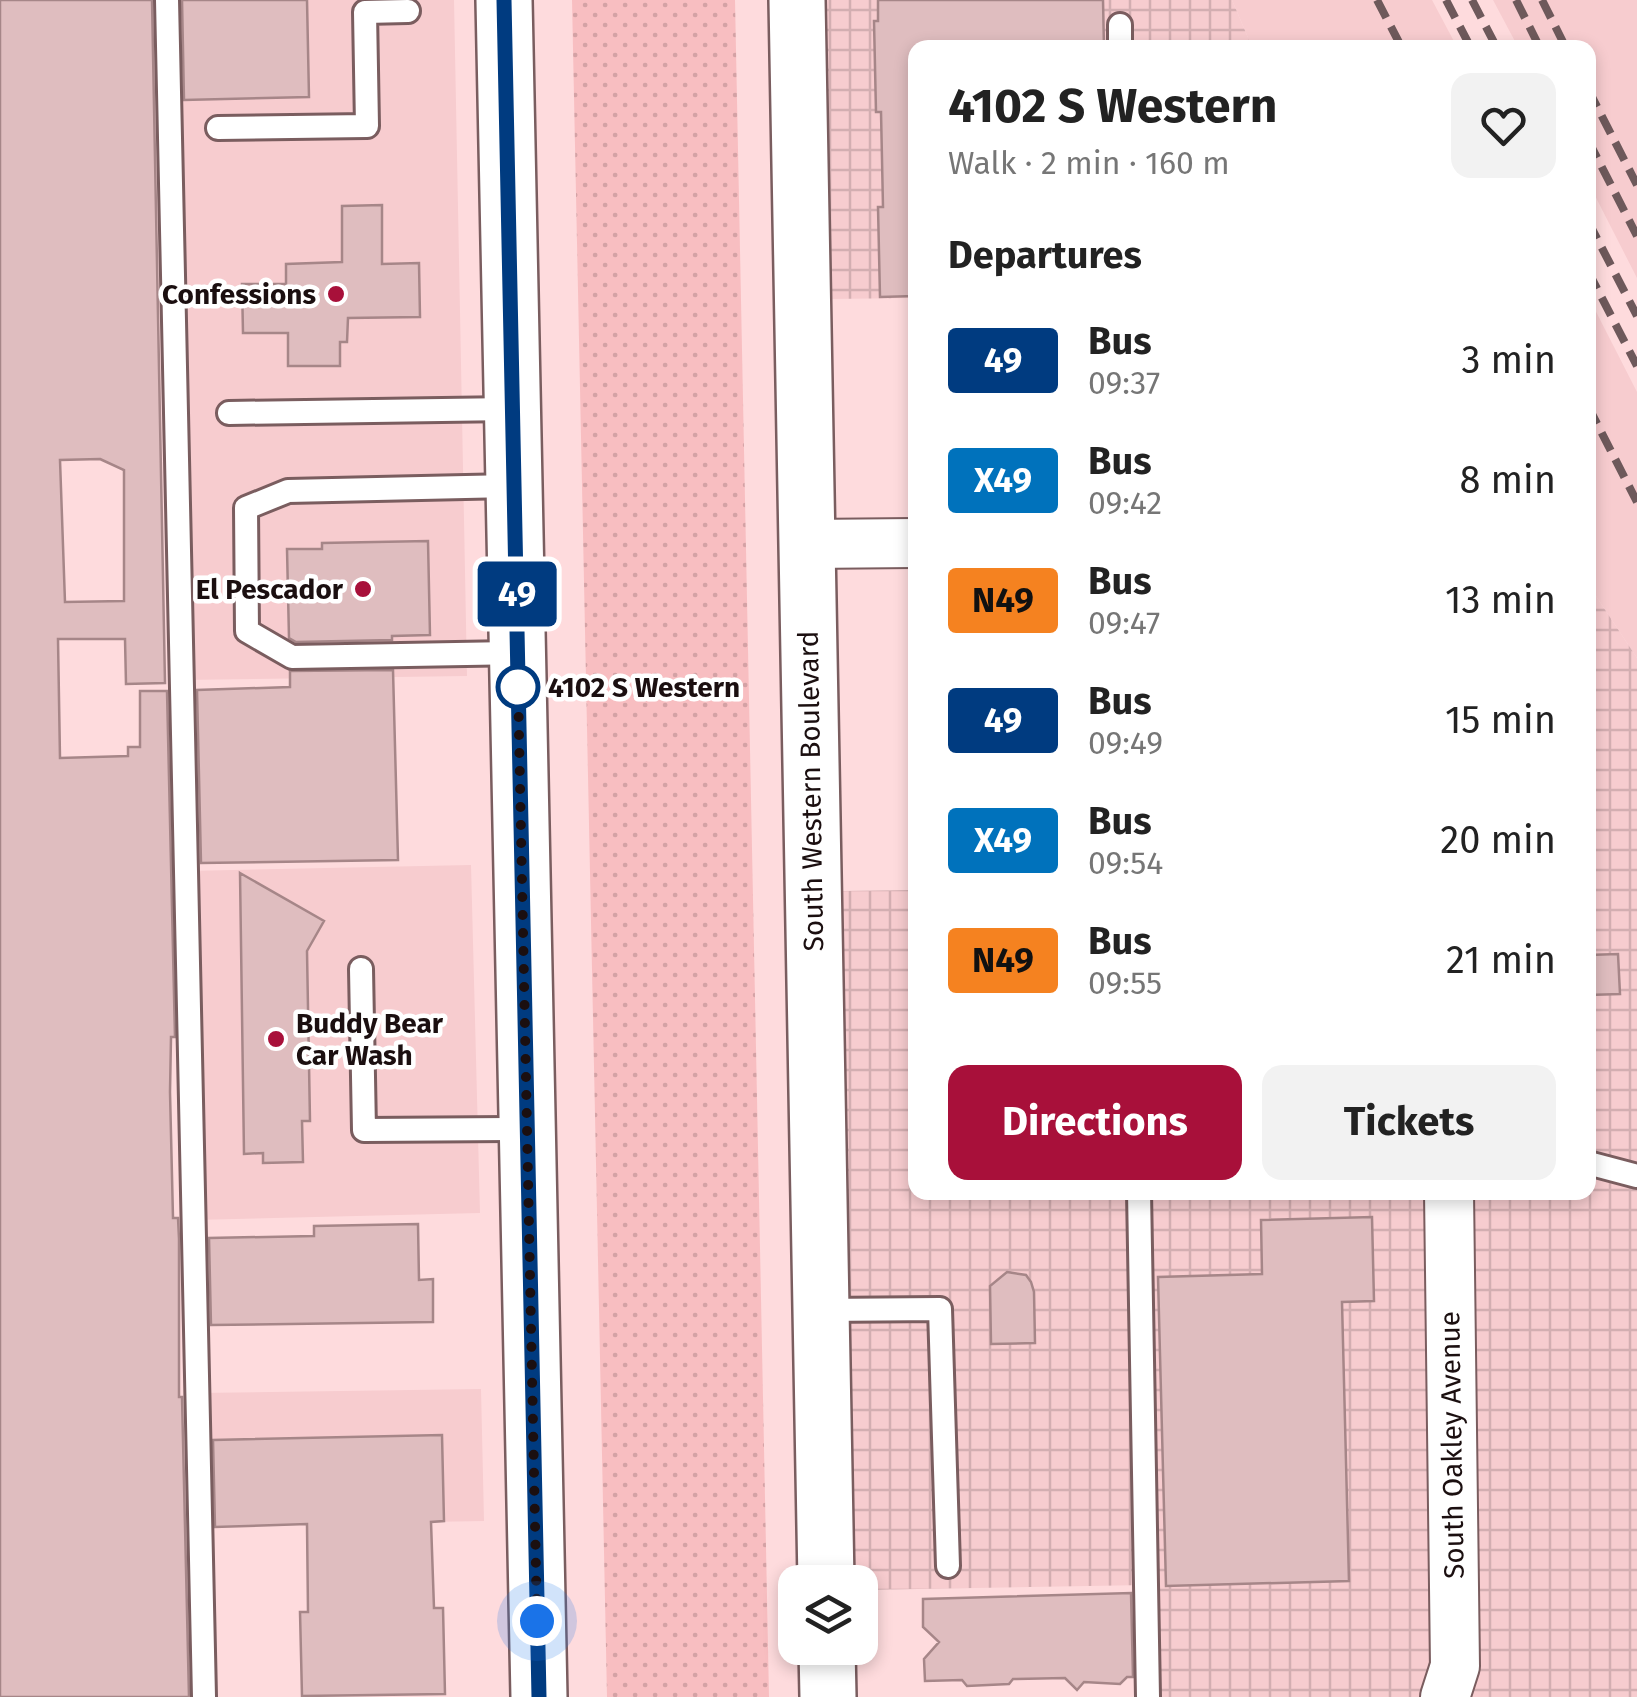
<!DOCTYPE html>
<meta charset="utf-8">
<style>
:root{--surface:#fff;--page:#f2f2f2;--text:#222;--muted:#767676;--accent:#a8103a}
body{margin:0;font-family:"Fira Sans",sans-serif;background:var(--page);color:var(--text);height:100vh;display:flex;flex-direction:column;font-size:38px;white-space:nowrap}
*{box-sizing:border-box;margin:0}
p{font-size:32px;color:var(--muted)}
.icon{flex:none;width:55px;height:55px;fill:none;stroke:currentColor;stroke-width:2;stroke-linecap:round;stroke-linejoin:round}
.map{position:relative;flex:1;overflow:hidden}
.sheet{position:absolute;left:908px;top:40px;width:688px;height:1160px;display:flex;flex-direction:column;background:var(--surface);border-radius:20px;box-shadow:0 5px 15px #0003}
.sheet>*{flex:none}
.badge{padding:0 20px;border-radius:8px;font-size:35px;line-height:65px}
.controls{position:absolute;left:778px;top:1565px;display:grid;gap:20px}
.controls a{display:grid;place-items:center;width:100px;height:100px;border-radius:20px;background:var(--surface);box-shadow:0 5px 15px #0003;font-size:50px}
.you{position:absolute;width:50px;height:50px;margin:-25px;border:8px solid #fff;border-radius:50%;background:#1a73e8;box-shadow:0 0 0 15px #1a73e833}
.map>.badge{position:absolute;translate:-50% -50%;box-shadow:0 0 0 5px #fff}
h2{padding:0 40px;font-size:38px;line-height:90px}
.round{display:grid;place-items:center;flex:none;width:105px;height:105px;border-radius:20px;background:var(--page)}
.headline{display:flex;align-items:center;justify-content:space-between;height:170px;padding:0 40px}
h1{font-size:48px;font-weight:700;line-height:75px}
.cta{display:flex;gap:20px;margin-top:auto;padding:20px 40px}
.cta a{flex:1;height:115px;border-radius:20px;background:var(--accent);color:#fff;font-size:40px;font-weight:700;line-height:115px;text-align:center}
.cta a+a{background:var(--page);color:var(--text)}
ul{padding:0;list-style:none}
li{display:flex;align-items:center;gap:30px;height:120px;padding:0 40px}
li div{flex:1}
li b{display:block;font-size:38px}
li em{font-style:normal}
li .badge{min-width:110px;font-weight:700;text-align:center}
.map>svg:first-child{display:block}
.built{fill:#f7cccf}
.industrial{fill:url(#industrial-grid)}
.grass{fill:url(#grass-dots)}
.building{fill:#dfbdbf;stroke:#a68688;stroke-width:2.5;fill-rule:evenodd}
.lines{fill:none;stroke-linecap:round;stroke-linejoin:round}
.lane-casing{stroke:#7a5d5f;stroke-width:28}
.street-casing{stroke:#7a5d5f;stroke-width:52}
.secondary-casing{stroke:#7a5d5f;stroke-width:60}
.lane{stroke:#fff;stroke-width:22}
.street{stroke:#fff;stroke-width:48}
.secondary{stroke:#fff;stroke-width:55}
.rail{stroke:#6e595b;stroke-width:8;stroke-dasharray:20 10;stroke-linecap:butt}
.line-casing{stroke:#fff;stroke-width:22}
.line{stroke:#003b80;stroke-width:15}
.walk{stroke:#1b0f10;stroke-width:10;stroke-dasharray:0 18}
.poi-dot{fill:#a8103a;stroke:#fff;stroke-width:4}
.stop-dot{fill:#fff;stroke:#003b80;stroke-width:5}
.labels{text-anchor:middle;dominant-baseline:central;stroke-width:9;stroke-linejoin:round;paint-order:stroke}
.poi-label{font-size:28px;font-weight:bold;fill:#1b0f10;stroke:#fff;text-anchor:end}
.stop-label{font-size:28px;font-weight:bold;fill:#1b0f10;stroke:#fff;text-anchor:start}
.street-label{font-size:28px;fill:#1b0f10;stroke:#fff}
</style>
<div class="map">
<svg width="1637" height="1697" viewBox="0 0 1637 1697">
<defs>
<pattern id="industrial-grid" width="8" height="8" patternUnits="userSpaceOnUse" patternTransform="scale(2.5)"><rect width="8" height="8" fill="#f7cccf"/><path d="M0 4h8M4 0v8" fill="none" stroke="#d3aeb1"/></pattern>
<pattern id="grass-dots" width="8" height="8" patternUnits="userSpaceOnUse" patternTransform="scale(2.5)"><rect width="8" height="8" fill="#f8bec1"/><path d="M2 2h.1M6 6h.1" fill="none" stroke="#d4a2a5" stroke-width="1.8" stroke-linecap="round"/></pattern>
</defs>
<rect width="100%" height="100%" fill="#fedbdd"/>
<!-- built -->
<path class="built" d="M167,0H454L467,676L182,680Z
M1232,0H1432L1457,47H1252Z
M1493,0H1637V278L1588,182V48L1518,47Z
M1588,296L1637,392V658L1588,584Z
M471,865L480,1213L194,1220L187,871Z
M481,1389L484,1521L201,1526L198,1393Z"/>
<!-- industrial -->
<path class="industrial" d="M823,0H1232L1252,47L915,48V298L828,299Z
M1588,584L1637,658V1697H1148L1146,1585L860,1590V1582H852L843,891L915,890V1192H1588Z"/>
<!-- grass -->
<path class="grass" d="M572,0H735L769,1697H607Z"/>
<!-- building -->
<path class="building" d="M0,0H152L165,683L126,684L125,639H58L60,758L128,756V747H140V691H167L175,1037H171L170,1092L173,1218H178L179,1239V1397H182L189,1697H0ZM100,459L124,470V601L65,602L60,460Z
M182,0H307L309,97L184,100Z
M878,0H1103L1104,48H915V296L880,297L878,207H883L881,112H876L874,21H878Z
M382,205V264L419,263L420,317L348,318L347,342H340V366H288V333H243L242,284H286V264L342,262V206Z
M428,541L430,635L392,636V640L296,642L289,638L287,549H322V543Z
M393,670L398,860L201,863L197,690L290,687V671Z
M240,873L324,921L307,951L310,1121H302L303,1162L263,1163V1153L244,1154Z
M1618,954L1620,994L1588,995V955Z
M1372,1217L1374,1301L1342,1302L1349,1581L1166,1586L1158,1277L1262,1274L1261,1220Z
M418,1224L419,1280L433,1279V1322L211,1325L209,1238L314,1236V1226Z
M1007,1272L1026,1275L1031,1282L1034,1292L1035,1343L991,1344L990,1286Z
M442,1435L444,1521L431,1522L434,1608H443L445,1694L302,1696L300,1612H308L307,1524L215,1527L213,1440Z
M1131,1593L1133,1677H1127L1120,1684L1084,1682L1077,1690L1065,1678L1013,1679L1009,1684L967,1686L962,1680L925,1681L924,1659L939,1642L923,1627V1599Z"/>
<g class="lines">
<defs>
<path id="lane" d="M167,0L204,1697
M1120,25V48
M218,128L367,126L365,12L408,11
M229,413L513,409
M514,486L288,491L246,508L247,631L292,657L517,653
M361,969L364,1130L527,1129
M1588,1163L1637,1176
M1139,1192L1148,1697
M821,1310L940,1309L948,1566"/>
<path id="street" d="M807,544L915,543
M1445,1697L1455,1666L1449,1192"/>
<path id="secondary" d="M504,0L539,1697
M797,0L826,1582
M827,1648L828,1697"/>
</defs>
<!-- lane casing -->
<use href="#lane" class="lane-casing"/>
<!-- street casing -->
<use href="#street" class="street-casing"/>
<!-- secondary casing -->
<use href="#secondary" class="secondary-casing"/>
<!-- lane -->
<use href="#lane" class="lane"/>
<!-- street -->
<use href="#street" class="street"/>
<!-- secondary -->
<use href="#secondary" class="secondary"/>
<!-- rail -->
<path class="rail" d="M1377,0L1402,48
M1446,0L1471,48
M1472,0L1497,48
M1516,0L1540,48
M1542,0L1566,48
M1588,89L1637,185
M1588,140L1637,236
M1588,221L1637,316
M1588,271L1637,366
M1588,406L1637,502"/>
</g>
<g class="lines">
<defs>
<path id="line" d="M504,0L539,1697"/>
</defs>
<!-- line casing -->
<use href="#line" class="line-casing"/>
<!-- line -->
<use href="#line" class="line"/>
<!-- walk -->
<path class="walk" d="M518,687V684L537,1621"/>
</g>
<!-- markers -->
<g class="poi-dot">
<circle cx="336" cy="294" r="10"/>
<circle cx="363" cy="589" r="10"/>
<circle cx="276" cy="1039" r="10"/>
</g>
<circle class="stop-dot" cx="518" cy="687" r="20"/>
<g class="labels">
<!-- poi labels -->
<g class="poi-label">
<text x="316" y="294">Confessions</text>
<text x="343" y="589">El Pescador</text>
<text x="296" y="1023" text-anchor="start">Buddy Bear<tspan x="296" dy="32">Car Wash</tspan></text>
</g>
<!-- stop labels -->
<g class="stop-label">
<text x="548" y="687">4102 S Western</text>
</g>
<!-- street labels -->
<g class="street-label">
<text transform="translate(811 791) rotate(-91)">South Western Boulevard</text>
<text transform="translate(1452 1445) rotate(-91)">South Oakley Avenue</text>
</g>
</g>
</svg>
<div class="controls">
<a><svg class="icon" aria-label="layers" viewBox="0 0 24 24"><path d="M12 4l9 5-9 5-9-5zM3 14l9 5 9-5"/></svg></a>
</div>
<div class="you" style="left:537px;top:1621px"></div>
<b class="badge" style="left:517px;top:594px;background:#003b80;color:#fff">49</b>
<section class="sheet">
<div class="headline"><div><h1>4102 S Western</h1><p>Walk · 2 min · 160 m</p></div><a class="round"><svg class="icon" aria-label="heart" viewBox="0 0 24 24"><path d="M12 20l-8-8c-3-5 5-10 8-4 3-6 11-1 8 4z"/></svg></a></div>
<h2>Departures</h2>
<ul>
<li><span class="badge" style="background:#003b80;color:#fff">49</span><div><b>Bus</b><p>09:37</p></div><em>3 min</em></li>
<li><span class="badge" style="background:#0072bc;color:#fff">X49</span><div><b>Bus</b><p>09:42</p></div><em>8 min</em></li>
<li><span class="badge" style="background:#f58220;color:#111">N49</span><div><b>Bus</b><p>09:47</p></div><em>13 min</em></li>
<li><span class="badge" style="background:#003b80;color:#fff">49</span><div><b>Bus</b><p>09:49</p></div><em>15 min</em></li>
<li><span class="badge" style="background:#0072bc;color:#fff">X49</span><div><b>Bus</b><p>09:54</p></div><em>20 min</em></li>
<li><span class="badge" style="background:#f58220;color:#111">N49</span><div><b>Bus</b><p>09:55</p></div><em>21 min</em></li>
</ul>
<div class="cta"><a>Directions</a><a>Tickets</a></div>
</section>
</div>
